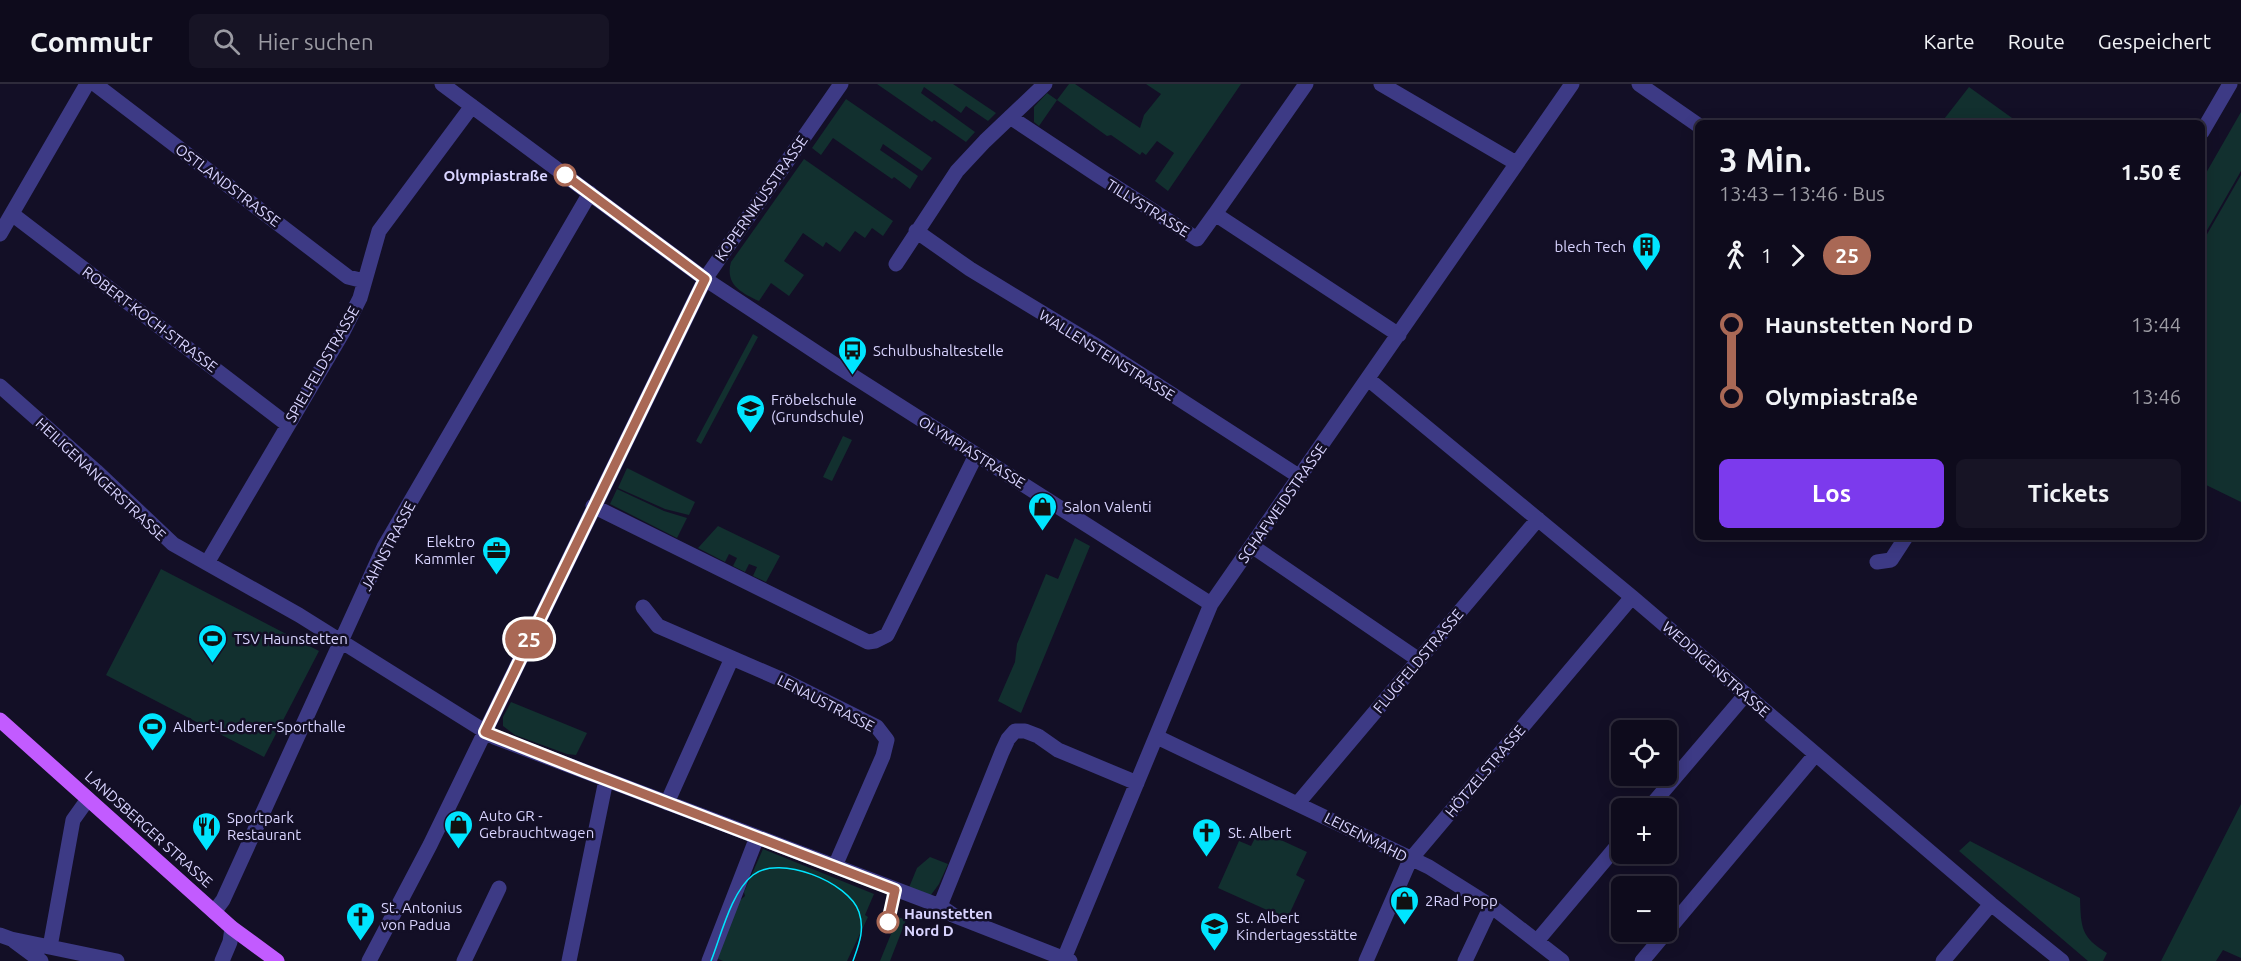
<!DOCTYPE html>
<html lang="de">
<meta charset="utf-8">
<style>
:root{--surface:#0e0b1c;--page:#171425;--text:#f1f3f6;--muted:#9b9ba3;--line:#2e2b3b;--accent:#7c3aed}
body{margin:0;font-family:Ubuntu,sans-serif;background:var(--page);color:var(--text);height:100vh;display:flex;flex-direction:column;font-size:22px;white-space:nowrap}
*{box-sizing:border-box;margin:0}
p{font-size:20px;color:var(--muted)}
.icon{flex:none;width:33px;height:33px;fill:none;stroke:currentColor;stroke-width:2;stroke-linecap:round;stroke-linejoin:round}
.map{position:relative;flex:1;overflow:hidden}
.details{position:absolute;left:1695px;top:36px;width:510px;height:420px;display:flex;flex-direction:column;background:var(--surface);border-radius:9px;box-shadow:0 3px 15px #0003,0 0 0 2px var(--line)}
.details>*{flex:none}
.badge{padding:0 12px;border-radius:20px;font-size:21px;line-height:39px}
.buttons{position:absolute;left:1611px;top:636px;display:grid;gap:12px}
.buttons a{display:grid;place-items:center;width:66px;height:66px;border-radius:9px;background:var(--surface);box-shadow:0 3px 15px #0003,0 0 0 2px var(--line);font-size:30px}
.map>.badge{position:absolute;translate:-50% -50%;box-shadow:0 0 0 3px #fff}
.legs{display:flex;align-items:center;gap:9px;height:66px;padding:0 24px;font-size:20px}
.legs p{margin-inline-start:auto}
.overview{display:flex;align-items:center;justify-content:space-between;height:102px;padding:0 24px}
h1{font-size:33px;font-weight:700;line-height:45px}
.cta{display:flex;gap:12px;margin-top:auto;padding:12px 24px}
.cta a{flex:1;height:69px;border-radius:9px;background:var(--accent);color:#fff;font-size:24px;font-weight:700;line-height:69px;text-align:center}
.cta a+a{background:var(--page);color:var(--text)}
ul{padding:0 24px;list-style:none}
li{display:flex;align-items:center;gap:21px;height:72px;font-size:22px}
li i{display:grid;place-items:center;width:9px;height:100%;margin:0 8px;background:currentColor}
li i::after{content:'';width:15px;height:15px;margin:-8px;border:4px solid;border-radius:50%;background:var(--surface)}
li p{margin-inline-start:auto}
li:first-child i{background:linear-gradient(#0000 50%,currentColor 0)}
li:last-child i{background:linear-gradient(currentColor 50%,#0000 0)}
header{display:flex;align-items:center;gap:36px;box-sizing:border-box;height:84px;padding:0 30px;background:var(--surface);border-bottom:2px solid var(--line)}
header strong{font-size:28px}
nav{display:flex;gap:33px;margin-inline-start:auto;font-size:21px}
.search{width:420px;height:54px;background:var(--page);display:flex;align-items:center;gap:15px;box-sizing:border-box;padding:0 21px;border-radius:9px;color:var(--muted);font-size:22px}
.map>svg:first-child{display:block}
.green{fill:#12302f}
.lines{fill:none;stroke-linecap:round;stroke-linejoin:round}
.minor{stroke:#3d3a85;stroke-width:15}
.major{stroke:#c25bff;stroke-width:15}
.tram{stroke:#00e5ff;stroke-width:1.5}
.line-1-casing{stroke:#fff;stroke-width:14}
.line-1{stroke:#a96855;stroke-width:9}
.stop-1-dot{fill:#fff;stroke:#a96855;stroke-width:3}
.labels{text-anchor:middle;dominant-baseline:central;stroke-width:5;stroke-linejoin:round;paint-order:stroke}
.stop-label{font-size:15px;font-weight:bold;fill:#d9d4ff;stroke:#130f26;text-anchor:end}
.street-label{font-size:15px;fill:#d9d4ff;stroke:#130f26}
.poi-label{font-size:15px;fill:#d9d4ff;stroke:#130f26;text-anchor:start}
</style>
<header>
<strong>Commutr</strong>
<div class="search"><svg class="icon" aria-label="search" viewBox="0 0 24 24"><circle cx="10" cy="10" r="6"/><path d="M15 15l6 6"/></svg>Hier suchen</div>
<nav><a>Karte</a><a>Route</a><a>Gespeichert</a></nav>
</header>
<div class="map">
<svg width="2241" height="877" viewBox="0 0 2241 877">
<rect width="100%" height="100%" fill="#130f26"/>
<!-- green -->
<path class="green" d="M877,0H953L996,29L988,37L966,22L961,29L924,3L921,9L975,48L966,58L934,36L932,38Z
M1069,0H1075L1140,44L1144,31L1161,10L1146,0H1241L1168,107L1155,97L1174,69L1157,57L1146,71L1142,68L1140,71L1111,51L1107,52L1057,16L1039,42L1034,38V23L1047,9L1057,16Z
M1969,3L2019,39H1941Z
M846,15L932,74L922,87L883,60L880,66L918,92L910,105L894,93L892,95L833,54L821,71L812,64Z
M2241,28V87L2202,155V96Z
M804,75L893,137L883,152L872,144L865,154L855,147L840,168L826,158L823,163L803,149L784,177L804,191L789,212L771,199L759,217C740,208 725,200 731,178Z
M2241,91V418L2202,399V159Z
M753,250L758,253L701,360L696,357Z
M843,352L852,356L832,397L823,393Z
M627,384L695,418L689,431L665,425L618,404Z
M617,405L664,427L687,434L677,454L610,420Z
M718,442L780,472L766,498L753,492L757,483L749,480L745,488L733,482L737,474L729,470L725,478L698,464Z
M1075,454L1090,462L1021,629L998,617L1015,578L1017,560L1046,490L1058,495Z
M161,485L319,567L264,673L106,591Z
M511,618L587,649L576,671L567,670L515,651L503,642V633Z
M2241,720V874L2223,866L2216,877H2161Z
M1259,746L1307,768L1296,791L1305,796L1287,835L1218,804L1239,757L1251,762Z
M1970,757L2080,814C2081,844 2081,853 2107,869L2103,877H2088L1959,767Z
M763,765L874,810L865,831L868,833L847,877H723L714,873L738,818L745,812L744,808Z
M930,773L948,780L939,800L928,815L908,806L917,784Z
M898,833L906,836L890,877H880Z"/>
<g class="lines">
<!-- minor -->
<path class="minor" d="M95,0L348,193L364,197
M442,0L705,195L837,282L1211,520
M1381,0L1516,79
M1639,0L1698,41
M1010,33L1099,92L1197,155L1215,130L1399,251
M2202,48L2230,0
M12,130L288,341
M1215,130L1306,0
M916,147L970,185L1100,264L1300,393
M0,150L87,0
M896,180L957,87L985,57L1045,0
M1368,295L1632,513L1991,820L2062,877
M0,302L96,387L173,460L299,531L494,653L940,822L953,831L1070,877
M593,422L868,558L875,557L887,551L976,371
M1252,462L1419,576
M1877,478L1891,476L1906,453
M207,479L343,248L360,214L379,147L472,22
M643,523L658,542L785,597L877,643L887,656L883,672L835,782
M1157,653L1429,783L1491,822L1562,877
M667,719L732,574
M1298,719L1538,435
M1649,724L1746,610
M940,822L1002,668L1008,655L1015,647H1025L1038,652L1058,666L1137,699
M214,828L223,816L384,463L590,109
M0,851L11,855L117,877
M14,857L41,877
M1537,857L1622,756
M50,863L73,736L88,715
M222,877L230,858L232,844
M369,877L430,761L705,195L841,0
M464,877L499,804
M569,877L606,696
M709,877L757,753
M1063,877L1211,520L1572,0
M1366,877L1410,776L1632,513
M1465,877L1491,822
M1642,877L1815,671
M1943,877L1991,820"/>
<!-- major -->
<path class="major" d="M0,636L232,844L277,877"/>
<!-- tram -->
<path class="tram" d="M711,877C721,852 731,808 753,791C779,770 849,798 859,828C865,846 859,860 853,877"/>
</g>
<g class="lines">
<defs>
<path id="line-1" d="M565,91L705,195L485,648L584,687L895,806L888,838"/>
</defs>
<!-- line-1 casing -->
<use href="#line-1" class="line-1-casing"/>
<!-- line-1 -->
<use href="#line-1" class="line-1"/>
</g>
<!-- icons -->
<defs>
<symbol id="building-pin" viewBox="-11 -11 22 30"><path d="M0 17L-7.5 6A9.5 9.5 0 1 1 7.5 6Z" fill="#00e5ff" stroke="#130f26"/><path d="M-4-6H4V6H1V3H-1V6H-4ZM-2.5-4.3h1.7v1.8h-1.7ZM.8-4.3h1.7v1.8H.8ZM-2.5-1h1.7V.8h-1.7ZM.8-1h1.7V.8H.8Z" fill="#111"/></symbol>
<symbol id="bus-pin" viewBox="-11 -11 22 30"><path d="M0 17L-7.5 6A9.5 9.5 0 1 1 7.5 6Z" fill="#00e5ff" stroke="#130f26"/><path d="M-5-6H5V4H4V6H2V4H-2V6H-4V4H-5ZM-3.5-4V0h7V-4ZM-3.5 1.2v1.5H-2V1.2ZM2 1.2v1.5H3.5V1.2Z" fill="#111"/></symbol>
<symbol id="school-pin" viewBox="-11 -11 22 30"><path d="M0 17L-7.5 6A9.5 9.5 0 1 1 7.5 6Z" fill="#00e5ff" stroke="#130f26"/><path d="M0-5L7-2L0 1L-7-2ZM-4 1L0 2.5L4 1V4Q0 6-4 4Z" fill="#111"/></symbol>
<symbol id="shop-pin" viewBox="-11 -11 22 30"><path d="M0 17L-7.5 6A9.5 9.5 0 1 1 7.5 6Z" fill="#00e5ff" stroke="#130f26"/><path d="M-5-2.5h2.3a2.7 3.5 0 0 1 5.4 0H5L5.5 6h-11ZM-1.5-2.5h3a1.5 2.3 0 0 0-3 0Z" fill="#111"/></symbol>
<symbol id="office-pin" viewBox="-11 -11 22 30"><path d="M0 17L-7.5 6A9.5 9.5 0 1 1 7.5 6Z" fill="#00e5ff" stroke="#130f26"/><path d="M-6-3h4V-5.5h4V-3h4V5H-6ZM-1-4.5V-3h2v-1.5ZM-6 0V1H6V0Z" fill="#111"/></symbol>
<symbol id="stadium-pin" viewBox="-11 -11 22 30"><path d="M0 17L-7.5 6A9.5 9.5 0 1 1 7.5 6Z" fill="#00e5ff" stroke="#130f26"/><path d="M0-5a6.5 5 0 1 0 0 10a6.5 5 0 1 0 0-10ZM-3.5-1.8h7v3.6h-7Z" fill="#111"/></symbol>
<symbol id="restaurant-pin" viewBox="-11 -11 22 30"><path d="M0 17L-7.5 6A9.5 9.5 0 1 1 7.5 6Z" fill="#00e5ff" stroke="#130f26"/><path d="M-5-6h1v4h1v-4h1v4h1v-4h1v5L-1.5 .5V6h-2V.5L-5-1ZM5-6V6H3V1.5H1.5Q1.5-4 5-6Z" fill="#111"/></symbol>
<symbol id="church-pin" viewBox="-11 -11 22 30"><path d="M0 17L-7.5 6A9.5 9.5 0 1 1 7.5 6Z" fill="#00e5ff" stroke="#130f26"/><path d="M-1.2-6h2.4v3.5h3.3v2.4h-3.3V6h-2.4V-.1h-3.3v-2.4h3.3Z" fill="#111"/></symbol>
</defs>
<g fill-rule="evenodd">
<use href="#building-pin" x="1630" y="146" width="33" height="45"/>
<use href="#bus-pin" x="836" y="250" width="33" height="45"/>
<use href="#school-pin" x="734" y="308" width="33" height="45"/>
<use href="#shop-pin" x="1026" y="406" width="33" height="45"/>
<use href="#office-pin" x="480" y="450" width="33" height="45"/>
<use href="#stadium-pin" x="196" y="538" width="33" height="45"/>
<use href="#stadium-pin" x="136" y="626" width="33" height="45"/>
<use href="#shop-pin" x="442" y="724" width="33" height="45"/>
<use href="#restaurant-pin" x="190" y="726" width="33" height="45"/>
<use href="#church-pin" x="1190" y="732" width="33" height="45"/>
<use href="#shop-pin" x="1388" y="800" width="33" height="45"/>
<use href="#church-pin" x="344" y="816" width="33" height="45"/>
<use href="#school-pin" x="1198" y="826" width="33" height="45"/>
</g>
<!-- markers -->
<g class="stop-1-dot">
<circle cx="565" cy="91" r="10"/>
<circle cx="888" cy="838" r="10"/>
</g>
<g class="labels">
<!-- stop labels -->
<g class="stop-label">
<text x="548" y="91">Olympiastraße</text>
<text x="904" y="829" text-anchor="start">Haunstetten<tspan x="904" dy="17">Nord D</tspan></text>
</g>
<!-- street labels -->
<g class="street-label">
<text transform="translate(228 101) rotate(37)">OSTLANDSTRASSE</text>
<text transform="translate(761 114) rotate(-55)">KOPERNIKUSSTRASSE</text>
<text transform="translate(1148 124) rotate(32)">TILLYSTRASSE</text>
<text transform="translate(150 235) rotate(37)">ROBERT-KOCH-STRASSE</text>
<text transform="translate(1107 271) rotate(32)">WALLENSTEINSTRASSE</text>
<text transform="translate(322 280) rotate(-60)">SPIELFELDSTRASSE</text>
<text transform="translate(972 368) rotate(32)">OLYMPIASTRASSE</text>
<text transform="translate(101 395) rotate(43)">HEILIGENANGERSTRASSE</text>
<text transform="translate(1282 419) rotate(-55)">SCHAFWEIDSTRASSE</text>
<text transform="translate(388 462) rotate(-62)">JAHNSTRASSE</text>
<text transform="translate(1418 577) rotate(-50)">FLUGFELDSTRASSE</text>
<text transform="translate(1716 585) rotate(41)">WEDDIGENSTRASSE</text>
<text transform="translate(826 619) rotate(27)">LENAUSTRASSE</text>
<text transform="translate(1485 687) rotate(-50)">HÖTZELSTRASSE</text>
<text transform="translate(149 745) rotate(42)">LANDSBERGER STRASSE</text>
<text transform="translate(1366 753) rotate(27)">LEISENMAHD</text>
</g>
<!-- poi labels -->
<g class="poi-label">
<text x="1626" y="162" text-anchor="end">blech Tech</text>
<text x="873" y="266">Schulbushaltestelle</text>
<text x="771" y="315">Fröbelschule<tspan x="771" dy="17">(Grundschule)</tspan></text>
<text x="1064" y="422">Salon Valenti</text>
<text x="475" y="457" text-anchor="end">Elektro<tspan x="475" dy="17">Kammler</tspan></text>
<text x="234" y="554">TSV Haunstetten</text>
<text x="173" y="642">Albert-Loderer-Sporthalle</text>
<text x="479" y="731">Auto GR -<tspan x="479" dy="17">Gebrauchtwagen</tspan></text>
<text x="227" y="733">Sportpark<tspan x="227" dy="17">Restaurant</tspan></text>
<text x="1228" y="748">St. Albert</text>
<text x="1425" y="816">2Rad Popp</text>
<text x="381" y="823">St. Antonius<tspan x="381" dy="17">von Padua</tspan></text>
<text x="1236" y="833">St. Albert<tspan x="1236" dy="17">Kindertagesstätte</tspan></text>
</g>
</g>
</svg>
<div class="buttons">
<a><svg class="icon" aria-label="locate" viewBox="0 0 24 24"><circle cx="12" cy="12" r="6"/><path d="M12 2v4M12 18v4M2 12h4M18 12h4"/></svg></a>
<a>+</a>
<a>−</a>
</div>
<b class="badge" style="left:529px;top:555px;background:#a96855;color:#fff">25</b>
<section class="details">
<div class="overview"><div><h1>3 Min.</h1><p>13:43 – 13:46 · Bus</p></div><b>1.50 €</b></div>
<div class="legs"><svg class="icon" aria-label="walk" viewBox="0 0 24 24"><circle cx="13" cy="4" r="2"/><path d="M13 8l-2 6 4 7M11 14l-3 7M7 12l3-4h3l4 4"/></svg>1<svg class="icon" aria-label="forward" viewBox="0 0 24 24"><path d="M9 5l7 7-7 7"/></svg><b class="badge" style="background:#a96855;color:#fff">25</b></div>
<ul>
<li><i style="color:#a96855"></i><b>Haunstetten Nord D</b><p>13:44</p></li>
<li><i style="color:#a96855"></i><b>Olympiastraße</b><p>13:46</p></li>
</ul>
<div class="cta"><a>Los</a><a>Tickets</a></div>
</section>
</div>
